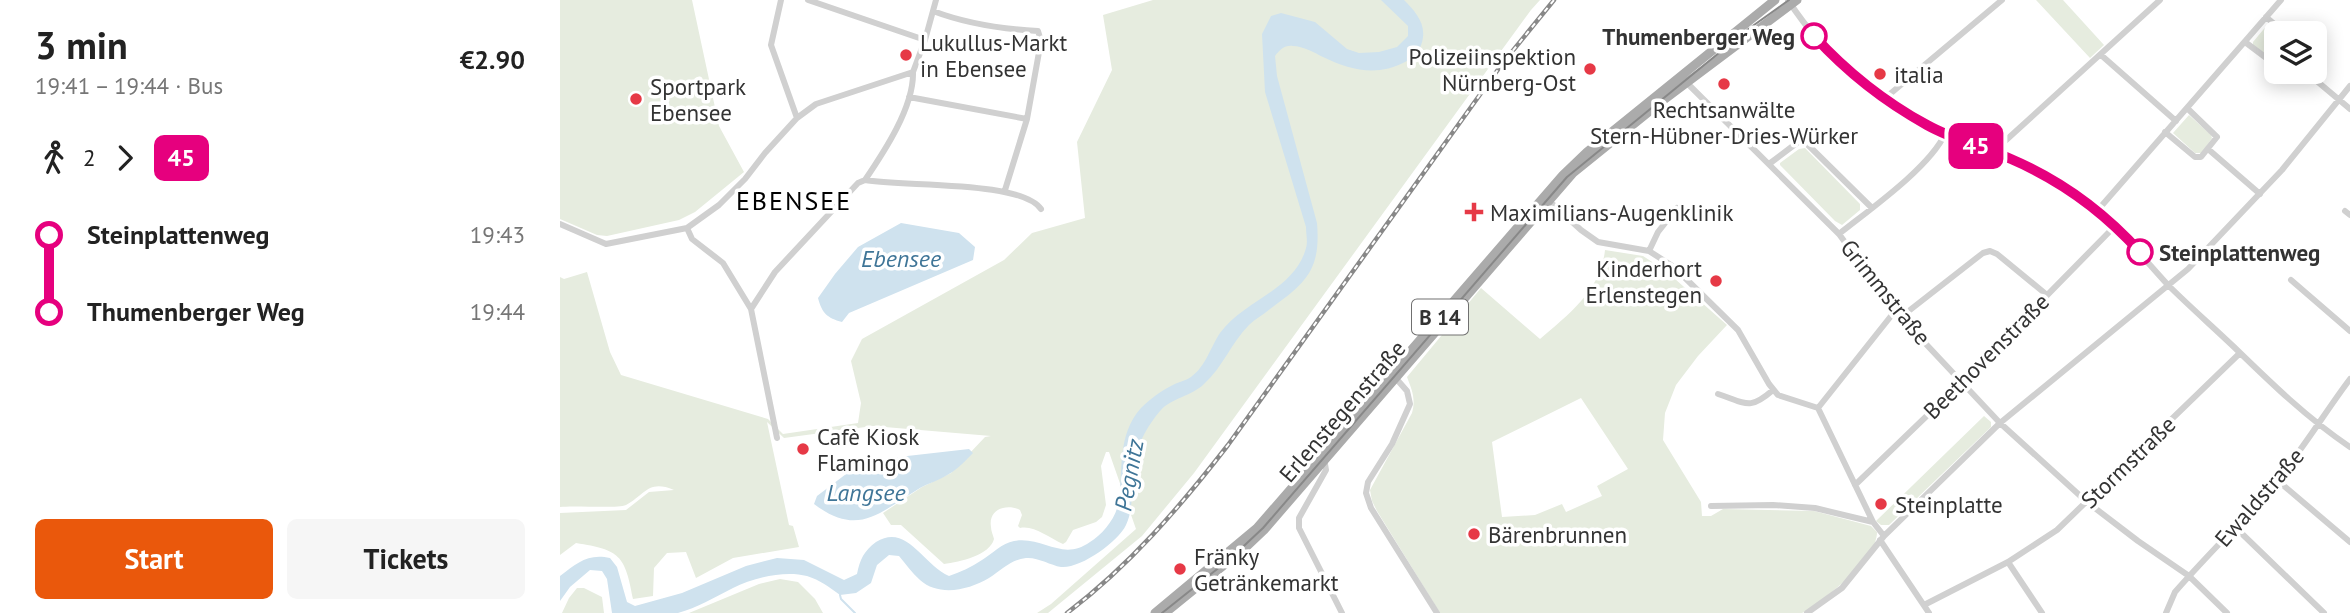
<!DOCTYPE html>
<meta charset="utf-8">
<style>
:root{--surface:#fff;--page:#f6f6f6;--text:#222;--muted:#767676;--accent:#ea580c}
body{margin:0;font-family:"PT Sans",sans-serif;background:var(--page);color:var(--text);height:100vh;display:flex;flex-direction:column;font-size:26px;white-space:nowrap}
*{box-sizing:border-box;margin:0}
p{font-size:23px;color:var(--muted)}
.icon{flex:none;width:38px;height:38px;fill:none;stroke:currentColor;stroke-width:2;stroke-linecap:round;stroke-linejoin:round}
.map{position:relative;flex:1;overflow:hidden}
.side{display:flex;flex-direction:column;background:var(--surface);width:560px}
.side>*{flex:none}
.badge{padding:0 14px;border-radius:10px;font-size:24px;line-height:46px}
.buttons{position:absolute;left:1704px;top:21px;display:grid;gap:14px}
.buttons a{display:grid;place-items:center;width:63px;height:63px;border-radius:10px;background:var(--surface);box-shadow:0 4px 18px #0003;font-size:35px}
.map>.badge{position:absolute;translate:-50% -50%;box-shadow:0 0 0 4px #fff}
.legs{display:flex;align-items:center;gap:10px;height:77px;padding:0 35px;font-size:23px}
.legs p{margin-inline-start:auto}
.head{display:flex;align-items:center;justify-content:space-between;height:119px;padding:0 35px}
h1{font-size:38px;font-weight:700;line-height:52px}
.primary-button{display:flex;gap:14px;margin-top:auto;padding:14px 35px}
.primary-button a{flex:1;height:80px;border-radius:10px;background:var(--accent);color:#fff;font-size:28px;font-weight:700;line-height:80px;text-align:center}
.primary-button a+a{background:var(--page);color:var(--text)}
ul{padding:0 35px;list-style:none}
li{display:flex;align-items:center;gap:24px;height:77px;font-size:26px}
li i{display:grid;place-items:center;width:10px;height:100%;margin:0 9px;background:currentColor}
li i::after{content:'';width:18px;height:18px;margin:-9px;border:5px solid;border-radius:50%;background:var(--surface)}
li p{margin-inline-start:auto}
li:first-child i{background:linear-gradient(#0000 50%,currentColor 0)}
li:last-child i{background:linear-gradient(currentColor 50%,#0000 0)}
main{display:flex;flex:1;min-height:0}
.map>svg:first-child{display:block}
.green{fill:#e6ecdf;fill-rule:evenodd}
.water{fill:#cfe2ee}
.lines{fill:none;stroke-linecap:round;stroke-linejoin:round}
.stream{stroke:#cfe2ee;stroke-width:2}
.street{stroke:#d0d0d0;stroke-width:6}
.primary{stroke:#ababab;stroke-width:9}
.tram{stroke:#888;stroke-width:2}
.rail-casing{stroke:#888;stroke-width:4.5}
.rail{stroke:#fff;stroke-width:2;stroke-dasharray:5;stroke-linecap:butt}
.line-1-casing{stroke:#fff;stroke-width:16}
.line-1{stroke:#e6007e;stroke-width:10}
.stop-1-dot{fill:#fff;stroke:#e6007e;stroke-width:3.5}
.poi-dot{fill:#e63946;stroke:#fff;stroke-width:2.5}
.labels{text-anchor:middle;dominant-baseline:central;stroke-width:7;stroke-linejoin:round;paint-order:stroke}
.shield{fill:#fff;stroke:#707070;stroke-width:2}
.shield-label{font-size:21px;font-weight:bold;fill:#333}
.stop-label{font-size:23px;font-weight:bold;fill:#333;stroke:#fff;text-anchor:end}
.poi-label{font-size:23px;fill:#333;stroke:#fff;text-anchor:start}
.street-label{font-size:23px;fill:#333;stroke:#fff}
.water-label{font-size:24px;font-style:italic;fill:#3f7597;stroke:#fff}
.quarter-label{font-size:26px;letter-spacing:2px;fill:#000;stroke:#fff}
</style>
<main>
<section class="side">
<div class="head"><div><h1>3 min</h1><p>19:41 – 19:44 · Bus</p></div><b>€2.90</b></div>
<div class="legs"><svg class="icon" aria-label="walk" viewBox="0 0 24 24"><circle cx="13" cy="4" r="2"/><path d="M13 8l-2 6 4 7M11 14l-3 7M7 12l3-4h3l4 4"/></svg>2<svg class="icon" aria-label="forward" viewBox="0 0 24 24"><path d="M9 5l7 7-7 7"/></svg><b class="badge" style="background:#e6007e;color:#fff">45</b></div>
<ul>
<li><i style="color:#e6007e"></i><b>Steinplattenweg</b><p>19:43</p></li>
<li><i style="color:#e6007e"></i><b>Thumenberger Weg</b><p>19:44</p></li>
</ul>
<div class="primary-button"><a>Start</a><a>Tickets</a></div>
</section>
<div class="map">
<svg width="1790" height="613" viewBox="0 0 1790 613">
<rect width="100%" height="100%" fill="#fff"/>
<!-- green -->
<path class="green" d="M0,0H132L159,126L184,172L135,212L119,220L47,236L37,235L0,219Z
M593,0H980L971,10L634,473L582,536L488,613H477L491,604L576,529L549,452H546L541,466L546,505L542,517L536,522L513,530L506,542L503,544C489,538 474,525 460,528L458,526L462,515L460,510C447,503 428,509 431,527C431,531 433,535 434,539C430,555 400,562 384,564L341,525H331L323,513L362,487L391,473L425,437L431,436L313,426L224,438L207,422L229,525L233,526L239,547L173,558L136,578L126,552L107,553L94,568L93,596L73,599C65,555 60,550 16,543L0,555V513L66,510L89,492L114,490C88,479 85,495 66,505C56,509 15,505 0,507V277L4,279L27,272L50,352L61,375L208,419L223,434L298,423L301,403L291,361L302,339L444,260L472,233L525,218L517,142L552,70L543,15Z
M1476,0H1503L1544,45L1530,58Z
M1708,24L1721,33H1717V64L1693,45V42Z
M1629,115L1651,135L1652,138L1642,153H1635L1613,133Z
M1245,148L1300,204V210L1282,225L1275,221L1220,165V163L1239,149Z
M1045,250L1083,256L1106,271L1167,325L1138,356L1116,385L1105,413L1103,440L1141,502L1142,516H1151L1163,509L1254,511L1311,526L1317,532C1317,560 1268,596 1246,611L1242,613H880L817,511L812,501L810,490L852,413C856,399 852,390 847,377L921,288L980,339C1009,314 1041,290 1045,250ZM1021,398L1068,469L1037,486L1042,496L1006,512L1002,504L975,515L942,517L932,442Z
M1424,416L1431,422V427L1329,525H1321L1316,521Z
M220,579L238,582L255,599L263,613H129L199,584Z
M17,588H24L42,597L44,613H2L9,598Z"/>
<!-- water -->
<path class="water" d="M821,0H844C854,10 865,22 863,37C862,48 855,57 845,62C817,77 790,70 763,57C755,53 743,46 733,46C724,45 720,50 715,56L717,76L757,223C761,270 746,283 710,309C703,315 695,319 689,325C671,343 663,367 644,384C632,396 611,398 600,411C589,424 579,441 575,458C569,480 576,504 566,525C558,542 520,569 501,567C490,565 478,557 466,558C450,560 442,570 429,578C409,590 379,597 360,580C352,573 346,564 339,556L329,555L317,565L311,583L296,593L280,595C269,587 260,580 247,576C224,570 193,578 173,588C155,597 137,608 118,613C99,613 72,613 52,613L47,579L42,571L30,570L10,587L0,601V576C17,563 28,553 50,558L57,567L67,602L75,606L122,593L186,566L217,558L244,560L284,580L297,574C300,559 304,551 316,542C347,523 362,564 389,576C401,572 411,567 422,560C432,554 442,543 454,541C484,536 502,562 530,542C542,535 556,518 558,504C564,471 556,436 581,408C590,399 601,391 611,386C617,382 626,381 631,377C646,366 650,348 660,333C684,300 735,290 746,248C748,242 746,234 746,227L705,92L702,34L711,16L721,13L755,22L787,49L799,53L819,52L837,47L848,36V26Z
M341,223L399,233L415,247L413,260L289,313L282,322C267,318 262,313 258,298L275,274L298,247Z
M409,449L413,453C406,460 398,469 389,474C380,480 369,483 360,488C320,512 299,538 254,504L257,496L294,468L312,460Z"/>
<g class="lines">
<!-- stream -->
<path class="stream" d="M280,595L281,599L295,613"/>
<!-- street -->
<path class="street" d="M221,0L211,45L237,118
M248,0L365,40
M1228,0C1265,57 1321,105 1383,133C1406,143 1430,150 1453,160C1482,172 1509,189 1534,209C1562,231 1584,259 1608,285C1629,306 1652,326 1674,347C1711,383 1747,418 1790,447
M373,11C407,24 442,29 478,31L481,41L467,119L445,190
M1706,17L1725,33
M1685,42L1717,66
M1541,55L1616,121
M1746,72L1790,109
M1126,82L1279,234L1335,311L1440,423L1527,502L1578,541L1629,576L1667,613
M349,97L467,119
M1324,99L1442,0
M1605,132L1635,157H1641L1657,137L1627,108
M1648,149L1700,194
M1433,152L1600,0
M1209,164L1242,139L1312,208
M305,180C343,187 461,180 481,209
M988,200L1021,230L1038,242L1089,251L1114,267L1178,330L1209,384L1218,395L1258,408
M1537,211L1721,0
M1785,211L1790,215
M0,224L46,244L127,228L159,205L185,179L205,153L237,118L256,104L353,72L365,40L376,0
M127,228L132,239L163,263L191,309L217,438
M1279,234C1309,210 1369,168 1385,134
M1089,251L1098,232L1117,208
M1731,280L1790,331
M191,309L215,272L298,183L305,180C324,152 354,107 353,72
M1341,317L1423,253L1430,251L1437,254L1487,295
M833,375L847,391L850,404L832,444L808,482L806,493L811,508L877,613
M1158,394C1186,403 1189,411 1213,390
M761,459L765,464L766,470L739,518V528L782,613
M1717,480L1790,542
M1295,485L1402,382L1555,226
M1151,506L1213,505L1255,508L1313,522
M1675,527L1764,613
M1324,536L1313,522L1258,408L1335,311
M1320,540L1369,613
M1448,562L1482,613
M1364,605L1448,562L1497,530L1680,353
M1247,613L1282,588L1324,536L1440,423L1628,269L1722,170L1790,86
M1606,613L1615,592C1648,554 1685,519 1717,480C1744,448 1765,412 1790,379"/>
<!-- primary -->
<path class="primary" d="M595,613L697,528L1003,175L1027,152L1215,0
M605,613L685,548L704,530L1013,173L1101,102L1237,0"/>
<!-- tram -->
<path class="tram" d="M602,613L671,558L703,528L1007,177L1187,30L1229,0"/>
<defs>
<path id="rail" d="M507,613C569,566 620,507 668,445L942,64L994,0"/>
</defs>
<!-- rail casing -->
<use href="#rail" class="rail-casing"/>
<!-- rail -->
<use href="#rail" class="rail"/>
</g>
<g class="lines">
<defs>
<path id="line-1" d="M1254,36C1286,71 1325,102 1367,125C1394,140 1423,147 1451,159C1500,180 1544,212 1580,252"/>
</defs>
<!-- line-1 casing -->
<use href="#line-1" class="line-1-casing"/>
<!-- line-1 -->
<use href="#line-1" class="line-1"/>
</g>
<!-- markers -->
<g class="stop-1-dot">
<circle cx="1254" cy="36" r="12"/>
<circle cx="1580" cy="252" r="12"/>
</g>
<g class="poi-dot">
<circle cx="346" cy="55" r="7"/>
<circle cx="1030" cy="69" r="7"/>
<circle cx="1320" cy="74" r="7"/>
<circle cx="1164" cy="84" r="7"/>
<circle cx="76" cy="99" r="7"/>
<path d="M910.5 201.5h7v7h7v7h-7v7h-7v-7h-7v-7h7z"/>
<circle cx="1156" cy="281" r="7"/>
<circle cx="243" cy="449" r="7"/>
<circle cx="1321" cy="504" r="7"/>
<circle cx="914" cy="534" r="7"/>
<circle cx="620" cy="569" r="7"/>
</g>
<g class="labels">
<!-- shield labels -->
<rect class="shield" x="852" y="299.5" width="56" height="35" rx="5"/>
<g class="shield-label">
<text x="880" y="317">B 14</text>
</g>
<!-- stop labels -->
<g class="stop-label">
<text x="1235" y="36">Thumenberger Weg</text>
<text x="1599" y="252" text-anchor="start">Steinplattenweg</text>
</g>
<!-- poi labels -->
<g class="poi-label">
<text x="360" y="42">Lukullus-Markt<tspan x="360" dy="26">in Ebensee</tspan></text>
<text x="1016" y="56" text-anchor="end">Polizeiinspektion<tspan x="1016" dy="26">Nürnberg-Ost</tspan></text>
<text x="1334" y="74">italia</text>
<text x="90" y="86">Sportpark<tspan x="90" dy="26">Ebensee</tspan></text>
<text x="1164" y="109" text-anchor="middle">Rechtsanwälte<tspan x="1164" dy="26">Stern-Hübner-Dries-Würker</tspan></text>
<text x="930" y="212">Maximilians-Augenklinik</text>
<text x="1142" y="268" text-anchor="end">Kinderhort<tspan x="1142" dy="26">Erlenstegen</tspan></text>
<text x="257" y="436">Cafè Kiosk<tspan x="257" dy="26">Flamingo</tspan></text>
<text x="1335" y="504">Steinplatte</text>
<text x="928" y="534">Bärenbrunnen</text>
<text x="634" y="556">Fränky<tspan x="634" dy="26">Getränkemarkt</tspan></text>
</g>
<!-- street labels -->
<g class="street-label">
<text transform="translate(1326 292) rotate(51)">Grimmstraße</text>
<text transform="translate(1426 356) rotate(-45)">Beethovenstraße</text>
<text transform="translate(782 411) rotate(-49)">Erlenstegenstraße</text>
<text transform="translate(1568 462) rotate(-44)">Stormstraße</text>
<text transform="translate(1699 497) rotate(-49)">Ewaldstraße</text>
</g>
<!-- water labels -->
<g class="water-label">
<text x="341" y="258">Ebensee</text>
<text transform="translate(569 475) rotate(-80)">Pegnitz</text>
<text x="306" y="492">Langsee</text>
</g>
<!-- quarter labels -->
<g class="quarter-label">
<text x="234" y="200">EBENSEE</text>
</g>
</g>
</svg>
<div class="buttons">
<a><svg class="icon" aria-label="layers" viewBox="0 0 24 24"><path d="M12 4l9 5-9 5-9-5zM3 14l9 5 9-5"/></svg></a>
</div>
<b class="badge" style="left:1416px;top:146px;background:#e6007e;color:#fff">45</b>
</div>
</main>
